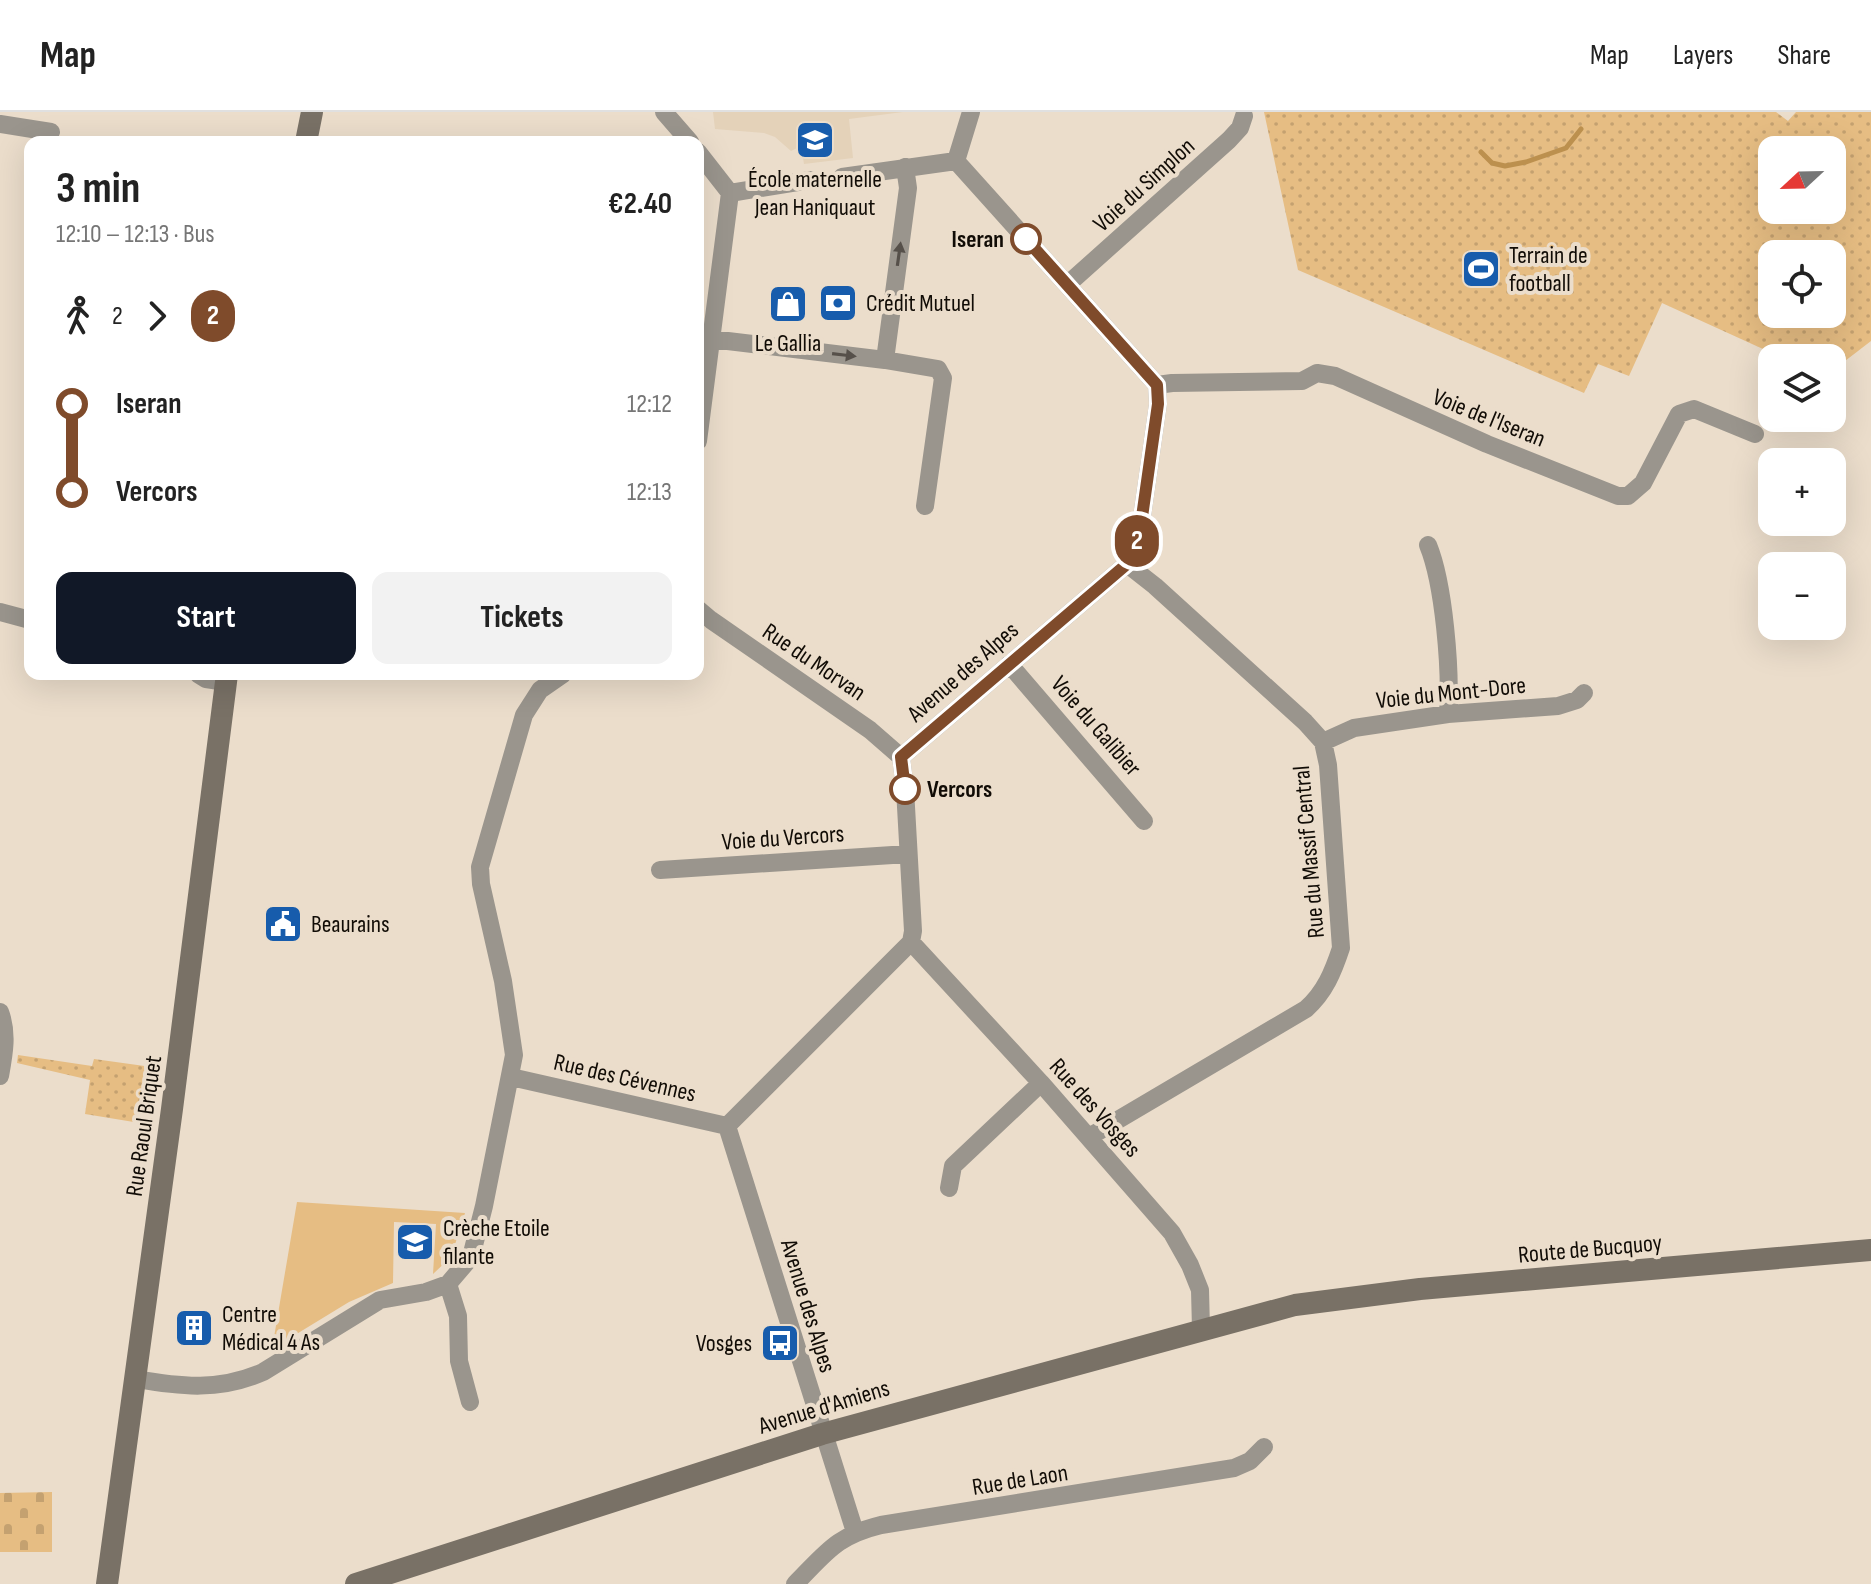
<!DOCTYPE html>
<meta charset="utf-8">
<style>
:root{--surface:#fff;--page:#f2f2f2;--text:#222;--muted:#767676;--line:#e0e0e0;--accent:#111827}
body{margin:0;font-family:"Sofia Sans Condensed",sans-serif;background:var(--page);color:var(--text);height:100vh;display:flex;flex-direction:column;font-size:30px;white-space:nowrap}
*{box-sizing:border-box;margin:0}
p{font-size:26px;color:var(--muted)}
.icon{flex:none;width:44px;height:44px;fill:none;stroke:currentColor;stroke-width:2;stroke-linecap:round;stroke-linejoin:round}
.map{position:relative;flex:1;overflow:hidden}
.details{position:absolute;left:24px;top:24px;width:680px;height:544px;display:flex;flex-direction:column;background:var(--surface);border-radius:16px;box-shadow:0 8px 32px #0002}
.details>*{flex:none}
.badge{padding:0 16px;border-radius:26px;font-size:28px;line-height:52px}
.needle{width:52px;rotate:248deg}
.fabs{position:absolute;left:1758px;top:24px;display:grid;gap:16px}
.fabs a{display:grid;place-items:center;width:88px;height:88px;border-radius:16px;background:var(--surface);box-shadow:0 8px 32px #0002;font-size:40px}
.map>.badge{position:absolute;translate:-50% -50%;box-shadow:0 0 0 4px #fff}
.legs{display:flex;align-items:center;gap:12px;height:88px;padding:0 32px;font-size:26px}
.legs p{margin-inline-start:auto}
.overview{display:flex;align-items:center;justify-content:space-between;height:136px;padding:0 32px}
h1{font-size:44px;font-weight:700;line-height:60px}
.button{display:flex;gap:16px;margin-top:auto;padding:16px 32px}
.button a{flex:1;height:92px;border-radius:16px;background:var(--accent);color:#fff;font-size:32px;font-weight:700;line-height:92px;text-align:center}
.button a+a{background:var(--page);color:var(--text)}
ul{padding:0 32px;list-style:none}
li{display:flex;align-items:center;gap:28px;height:88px;font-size:30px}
li i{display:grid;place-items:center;width:12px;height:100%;margin:0 10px;background:currentColor}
li i::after{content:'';width:20px;height:20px;margin:-10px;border:6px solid;border-radius:50%;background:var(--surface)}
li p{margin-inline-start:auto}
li:first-child i{background:linear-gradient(#0000 50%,currentColor 0)}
li:last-child i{background:linear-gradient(currentColor 50%,#0000 0)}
header{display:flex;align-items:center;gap:48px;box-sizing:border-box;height:112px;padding:0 40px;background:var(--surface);border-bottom:2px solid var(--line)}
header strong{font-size:38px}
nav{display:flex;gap:44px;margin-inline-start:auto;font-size:28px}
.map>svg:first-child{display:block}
.built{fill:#e4d2b9}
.grass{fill:#e6bd83}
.cemetery{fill:url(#cemetery-stones)}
.park{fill:url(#park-dots);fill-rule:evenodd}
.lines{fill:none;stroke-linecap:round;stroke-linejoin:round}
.stream{stroke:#bc904e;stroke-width:5}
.minor{stroke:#9a958d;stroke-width:18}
.secondary{stroke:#797166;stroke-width:22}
.oneway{fill:#56504a}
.line-1-casing{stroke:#fff;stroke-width:18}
.line-1{stroke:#7f4b2b;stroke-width:12}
.stop-1-dot{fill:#fff;stroke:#7f4b2b;stroke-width:4}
.labels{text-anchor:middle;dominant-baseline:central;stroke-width:8;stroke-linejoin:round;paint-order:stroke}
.poi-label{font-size:24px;fill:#110c06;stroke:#ebddcb;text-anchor:start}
.street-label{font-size:24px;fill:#110c06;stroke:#ebddcb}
.stop-label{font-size:24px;font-weight:bold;fill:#110c06;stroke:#ebddcb;text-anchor:end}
</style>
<header>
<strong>Map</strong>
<nav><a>Map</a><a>Layers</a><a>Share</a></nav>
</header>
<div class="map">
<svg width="1871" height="1472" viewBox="0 0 1871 1472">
<defs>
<pattern id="cemetery-stones" width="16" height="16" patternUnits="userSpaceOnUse" patternTransform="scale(2)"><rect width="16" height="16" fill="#e6bd83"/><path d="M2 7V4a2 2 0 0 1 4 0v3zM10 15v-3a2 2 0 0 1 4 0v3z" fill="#c4a170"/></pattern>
<pattern id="park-dots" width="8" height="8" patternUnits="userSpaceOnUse" patternTransform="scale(2)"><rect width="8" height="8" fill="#e6bd83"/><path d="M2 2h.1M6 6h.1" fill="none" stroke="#c4a170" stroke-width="1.8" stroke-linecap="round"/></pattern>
</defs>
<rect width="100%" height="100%" fill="#ebddcb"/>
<!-- built -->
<path class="built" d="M713,0H903L849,7L853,46L804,52L801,34L791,39L775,25L764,21L715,17Z"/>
<!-- grass -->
<path class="grass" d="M297,1090L465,1101L451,1145L433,1162L436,1112L394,1110L393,1171L349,1190L272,1237Z"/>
<!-- cemetery -->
<path class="cemetery" d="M52,1380V1440H0V1381Z"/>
<!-- park -->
<path class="park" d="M1264,0H1776L1788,9L1796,0H1871V229L1832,259V246H1783L1662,191L1629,264L1598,252L1584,281L1298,158ZM1772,38H1832V98H1772ZM1772,142H1832V202H1772Z
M18,943L92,954L94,947L159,956L152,1013L85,1002L90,968L17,951Z"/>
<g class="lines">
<!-- stream -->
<path class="stream" d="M1481,40L1492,51L1505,54L1526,50L1566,36L1581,17"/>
<!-- minor -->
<path class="minor" d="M664,0L690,30
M0,12L51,20
M698,40L730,81L698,329
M956,49L971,0
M842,65L956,49
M730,81L810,68
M1068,172L1229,28L1240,16L1244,4
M711,227L885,248L938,257L943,266L925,394
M885,248L908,76L905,55
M1157,273L1172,271L1302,269L1317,261L1335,264L1487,332L1618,384H1628L1643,371L1679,302L1694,297L1755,322
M1428,433C1444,472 1451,558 1448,602
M698,497L711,508L870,618L901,645
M0,500L30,508
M1009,552L1144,709
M198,562L206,567L226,570
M1323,630L1354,616L1448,602L1558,594L1577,588L1584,581
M901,645L1127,452L1139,426L1158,292L1157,273L956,49
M660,758L908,742
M911,830L1041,971L1172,1121L1190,1153L1200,1178L1201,1217
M0,900C8,921 4,942 0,964
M511,965L727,1014
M727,1014L911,830L913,819L905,677L901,645
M727,1014L855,1420
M1089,1025L1306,897C1325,880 1333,860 1341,836L1328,653L1323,630L1305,610L1155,474L1127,452
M949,1076L953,1054L1041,971
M448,1172L458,1204L459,1249L470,1290
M136,1267C182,1275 219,1279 263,1260L380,1188L426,1180L448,1172L471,1145L484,1094L514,943L503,869L481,772L480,755L524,603L540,578L563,562
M795,1472C827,1440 836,1424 881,1413L1234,1356L1250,1349L1264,1335"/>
<!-- secondary -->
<path class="secondary" d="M306,30L312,0
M107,1472L172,997L227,562
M356,1472L822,1322L1295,1193L1420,1177L1871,1138"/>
</g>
<!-- one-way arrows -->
<defs><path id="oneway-solid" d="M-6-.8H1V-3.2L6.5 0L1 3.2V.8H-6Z" transform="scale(2)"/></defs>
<g class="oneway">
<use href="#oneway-solid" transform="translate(899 142) rotate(-82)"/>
<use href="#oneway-solid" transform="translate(844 243) rotate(7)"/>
</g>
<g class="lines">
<defs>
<path id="line-1" d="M905,677L901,645L1127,452L1139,426L1158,292L1157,273L1026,127"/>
</defs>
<!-- line-1 casing -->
<use href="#line-1" class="line-1-casing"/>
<!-- line-1 -->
<use href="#line-1" class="line-1"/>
</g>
<!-- icons -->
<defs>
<symbol id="school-square" viewBox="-11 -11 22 22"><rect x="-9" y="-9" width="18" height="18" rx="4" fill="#175cac" stroke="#ebddcb"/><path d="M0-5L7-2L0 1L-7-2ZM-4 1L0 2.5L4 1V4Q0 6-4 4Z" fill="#fff"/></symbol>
<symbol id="stadium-square" viewBox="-11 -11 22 22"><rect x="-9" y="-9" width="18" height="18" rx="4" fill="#175cac" stroke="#ebddcb"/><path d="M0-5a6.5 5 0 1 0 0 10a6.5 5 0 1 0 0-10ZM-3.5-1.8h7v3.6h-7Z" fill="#fff"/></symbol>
<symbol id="bank-square" viewBox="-11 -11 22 22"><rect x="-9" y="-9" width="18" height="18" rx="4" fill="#175cac" stroke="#ebddcb"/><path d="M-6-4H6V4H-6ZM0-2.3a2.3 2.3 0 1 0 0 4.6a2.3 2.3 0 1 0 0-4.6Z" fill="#fff"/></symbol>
<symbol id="shop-square" viewBox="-11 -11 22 22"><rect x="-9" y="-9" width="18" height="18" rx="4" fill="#175cac" stroke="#ebddcb"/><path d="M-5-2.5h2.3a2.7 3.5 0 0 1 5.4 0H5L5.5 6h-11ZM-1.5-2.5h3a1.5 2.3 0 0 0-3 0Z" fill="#fff"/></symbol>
<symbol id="civic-square" viewBox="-11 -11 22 22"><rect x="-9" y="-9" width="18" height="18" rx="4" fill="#175cac" stroke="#ebddcb"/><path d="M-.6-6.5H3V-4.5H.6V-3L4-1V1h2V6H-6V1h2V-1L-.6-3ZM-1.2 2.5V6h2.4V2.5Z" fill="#fff"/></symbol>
<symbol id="building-square" viewBox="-11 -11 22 22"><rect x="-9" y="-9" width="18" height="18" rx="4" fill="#175cac" stroke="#ebddcb"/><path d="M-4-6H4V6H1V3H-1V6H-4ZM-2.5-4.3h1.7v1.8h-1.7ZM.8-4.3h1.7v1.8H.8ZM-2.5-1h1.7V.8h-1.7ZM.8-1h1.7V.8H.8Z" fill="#fff"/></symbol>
<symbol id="bus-square" viewBox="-11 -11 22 22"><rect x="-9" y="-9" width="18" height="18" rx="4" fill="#175cac" stroke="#ebddcb"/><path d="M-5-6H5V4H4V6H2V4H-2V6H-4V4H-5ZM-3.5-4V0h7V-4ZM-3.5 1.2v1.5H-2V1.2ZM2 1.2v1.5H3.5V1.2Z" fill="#fff"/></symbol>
</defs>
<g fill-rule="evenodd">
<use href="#school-square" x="793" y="6" width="44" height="44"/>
<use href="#stadium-square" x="1459" y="135" width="44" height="44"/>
<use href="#bank-square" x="816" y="169" width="44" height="44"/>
<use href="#shop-square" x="766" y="170" width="44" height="44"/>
<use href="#civic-square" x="261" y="790" width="44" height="44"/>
<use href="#school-square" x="393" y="1108" width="44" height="44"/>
<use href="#building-square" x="172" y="1194" width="44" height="44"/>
<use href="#bus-square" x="758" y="1209" width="44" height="44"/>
</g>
<!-- markers -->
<g class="stop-1-dot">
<circle cx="1026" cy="127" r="14"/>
<circle cx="905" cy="677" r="14"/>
</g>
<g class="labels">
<!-- poi labels -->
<g class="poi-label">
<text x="815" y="67" text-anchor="middle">École maternelle<tspan x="815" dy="28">Jean Haniquaut</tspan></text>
<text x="1509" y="143">Terrain de<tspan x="1509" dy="28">football</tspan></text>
<text x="866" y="191">Crédit Mutuel</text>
<text x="788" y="231" text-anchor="middle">Le Gallia</text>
<text x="311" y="812">Beaurains</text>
<text x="443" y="1116">Crèche Etoile<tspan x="443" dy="28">filante</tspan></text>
<text x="222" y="1202">Centre<tspan x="222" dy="28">Médical 4 As</tspan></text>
<text x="752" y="1231" text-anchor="end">Vosges</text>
</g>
<!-- street labels -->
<g class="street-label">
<text transform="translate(1144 73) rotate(-42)">Voie du Simplon</text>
<text transform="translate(1489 306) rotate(22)">Voie de l'Iseran</text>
<text transform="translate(814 550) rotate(34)">Rue du Morvan</text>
<text transform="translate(963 560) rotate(-41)">Avenue des Alpes</text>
<text transform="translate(1451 581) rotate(-6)">Voie du Mont-Dore</text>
<text transform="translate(1096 614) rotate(49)">Voie du Galibier</text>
<text transform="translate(783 726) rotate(-4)">Voie du Vercors</text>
<text transform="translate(1309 740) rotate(-95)">Rue du Massif Central</text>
<text transform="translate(625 966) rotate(13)">Rue des Cévennes</text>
<text transform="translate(1095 996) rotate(48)">Rue des Vosges</text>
<text transform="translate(144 1014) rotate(-82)">Rue Raoul Briquet</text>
<text transform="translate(1590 1137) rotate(-5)">Route de Bucquoy</text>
<text transform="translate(808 1194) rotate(73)">Avenue des Alpes</text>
<text transform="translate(824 1295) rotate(-17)">Avenue d'Amiens</text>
<text transform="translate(1020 1368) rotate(-9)">Rue de Laon</text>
</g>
<!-- stop labels -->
<g class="stop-label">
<text x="1004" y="127">Iseran</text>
<text x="927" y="677" text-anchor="start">Vercors</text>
</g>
</g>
</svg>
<div class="fabs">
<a><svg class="needle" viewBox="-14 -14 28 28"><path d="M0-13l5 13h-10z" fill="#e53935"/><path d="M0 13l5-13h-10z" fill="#767676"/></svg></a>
<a><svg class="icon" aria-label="locate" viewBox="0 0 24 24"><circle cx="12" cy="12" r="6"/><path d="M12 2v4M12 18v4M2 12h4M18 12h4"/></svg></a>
<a><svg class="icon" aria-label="layers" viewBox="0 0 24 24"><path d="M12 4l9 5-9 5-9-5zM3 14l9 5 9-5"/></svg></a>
<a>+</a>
<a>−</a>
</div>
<b class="badge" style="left:1137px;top:429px;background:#7f4b2b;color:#fff">2</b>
<section class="details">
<div class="overview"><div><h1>3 min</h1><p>12:10 – 12:13 · Bus</p></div><b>€2.40</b></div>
<div class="legs"><svg class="icon" aria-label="walk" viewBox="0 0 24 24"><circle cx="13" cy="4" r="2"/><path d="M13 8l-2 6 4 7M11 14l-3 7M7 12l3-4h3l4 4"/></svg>2<svg class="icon" aria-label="forward" viewBox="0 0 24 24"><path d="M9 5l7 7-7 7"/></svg><b class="badge" style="background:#7f4b2b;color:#fff">2</b></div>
<ul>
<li><i style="color:#7f4b2b"></i><b>Iseran</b><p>12:12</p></li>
<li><i style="color:#7f4b2b"></i><b>Vercors</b><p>12:13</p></li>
</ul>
<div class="button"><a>Start</a><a>Tickets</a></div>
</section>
</div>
